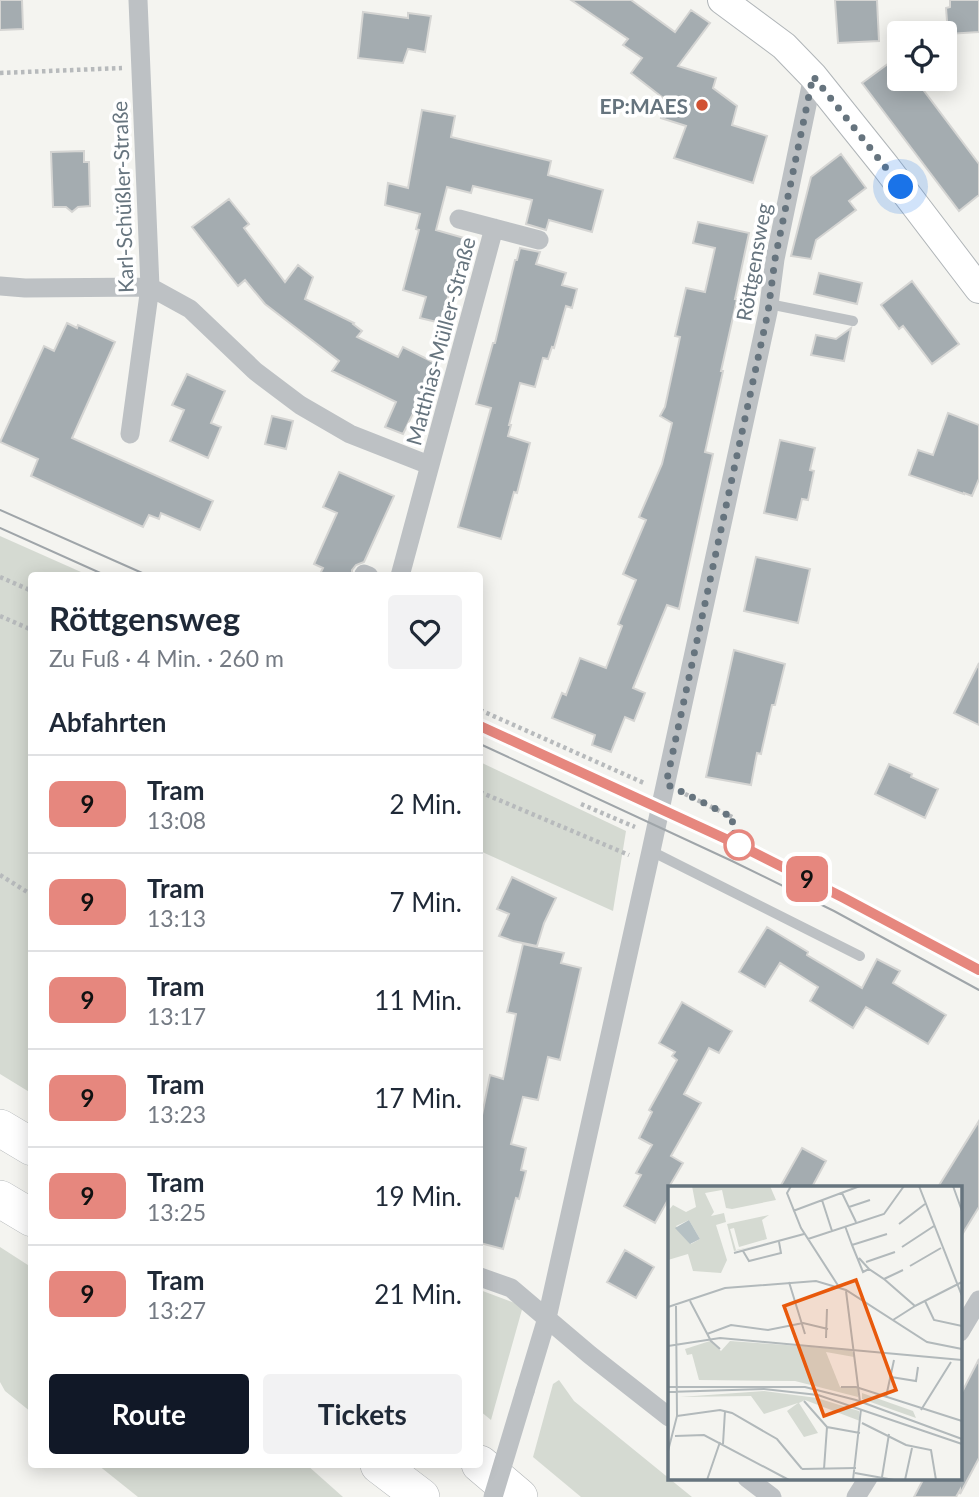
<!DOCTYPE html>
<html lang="de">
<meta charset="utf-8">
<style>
:root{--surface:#fff;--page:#f2f2f3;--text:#1f2937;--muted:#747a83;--line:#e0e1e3;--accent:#111827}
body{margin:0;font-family:Lato,sans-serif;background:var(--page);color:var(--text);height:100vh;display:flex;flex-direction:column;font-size:26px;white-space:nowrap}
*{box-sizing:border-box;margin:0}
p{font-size:23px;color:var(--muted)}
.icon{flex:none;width:38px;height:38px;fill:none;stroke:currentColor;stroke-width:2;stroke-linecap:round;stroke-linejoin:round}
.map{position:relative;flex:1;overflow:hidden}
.details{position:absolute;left:28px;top:572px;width:455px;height:896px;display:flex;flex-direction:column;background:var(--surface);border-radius:7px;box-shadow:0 4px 18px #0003}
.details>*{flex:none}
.badge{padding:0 14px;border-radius:10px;font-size:24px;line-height:46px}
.tools{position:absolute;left:887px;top:21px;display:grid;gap:14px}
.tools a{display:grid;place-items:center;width:70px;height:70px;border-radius:7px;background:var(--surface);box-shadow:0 4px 18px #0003;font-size:35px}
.you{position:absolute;width:35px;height:35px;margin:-18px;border:5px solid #fff;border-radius:50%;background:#1a73e8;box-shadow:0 0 0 10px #1a73e833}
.map>.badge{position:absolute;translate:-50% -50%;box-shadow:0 0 0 4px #fff}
h2{padding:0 21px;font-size:26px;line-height:63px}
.round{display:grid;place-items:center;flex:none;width:74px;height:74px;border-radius:7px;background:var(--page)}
.head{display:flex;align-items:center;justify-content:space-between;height:119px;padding:0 21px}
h1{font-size:33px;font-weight:700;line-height:52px}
.primary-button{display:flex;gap:14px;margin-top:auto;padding:14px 21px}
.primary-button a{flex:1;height:80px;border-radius:7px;background:var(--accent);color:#fff;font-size:28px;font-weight:700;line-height:80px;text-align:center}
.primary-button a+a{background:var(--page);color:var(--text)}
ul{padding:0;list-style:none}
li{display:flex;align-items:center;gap:21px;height:98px;padding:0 21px;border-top:2px solid var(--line)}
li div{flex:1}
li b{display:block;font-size:26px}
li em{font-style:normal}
li .badge{min-width:77px;font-weight:700;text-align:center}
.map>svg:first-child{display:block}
.green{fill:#d5dad2}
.building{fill:#a4acb0;stroke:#d5d5d3;stroke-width:2}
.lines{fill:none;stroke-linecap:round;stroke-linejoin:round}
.secondary-casing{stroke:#b0b5b8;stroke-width:30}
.motorway-casing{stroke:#b0b4b6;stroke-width:38}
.path{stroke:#b7babc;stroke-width:4.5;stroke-dasharray:3.5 3.5;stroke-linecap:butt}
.service{stroke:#bdc1c4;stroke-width:10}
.minor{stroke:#bdc1c4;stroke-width:19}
.secondary{stroke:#fff;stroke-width:28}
.motorway{stroke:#fff;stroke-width:37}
.tram{stroke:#9fa5a9;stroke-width:2}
.minor-bridge{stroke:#bdc1c4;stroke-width:19}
.line-casing{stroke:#fff;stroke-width:16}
.line{stroke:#e6877e;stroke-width:10}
.walk{stroke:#66747e;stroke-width:7;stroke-dasharray:0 12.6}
.poi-dot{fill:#d15233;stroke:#fff;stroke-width:2.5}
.stop-dot{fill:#fff;stroke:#e6877e;stroke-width:3.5}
.labels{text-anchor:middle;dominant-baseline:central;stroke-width:7;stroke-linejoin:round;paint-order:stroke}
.poi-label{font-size:21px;font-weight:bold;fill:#66747e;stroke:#fff;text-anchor:end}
.street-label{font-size:21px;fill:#66747e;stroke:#fff}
.inset-road{fill:none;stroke:#b2b9bb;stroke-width:2}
.view{fill:#e8590c;fill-opacity:0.15;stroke:#e8590c;stroke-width:3.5}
.inset-edge{fill:none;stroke:#66747e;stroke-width:3.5}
</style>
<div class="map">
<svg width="979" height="1497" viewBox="0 0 979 1497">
<rect width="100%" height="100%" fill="#f4f4f0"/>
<!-- green -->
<path class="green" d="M0,536L90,576H32L31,1093L0,1074Z
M480,762L626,831L613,911L480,851Z
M0,1247L31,1267V1412L5,1391L0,1382Z
M480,1290L523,1306L491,1420L480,1411Z
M559,1380L574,1401L692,1497H581L533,1457L553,1384Z
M98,1465H307L343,1497H138Z"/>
<!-- building -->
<path class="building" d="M0,0H22L23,29L0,30Z
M571,0H631L675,32L691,10L710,23L678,66L716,78L713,88L737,106L732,125L767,136L753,183L674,158L686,126L661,118L667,101L631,73L642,58L623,45L628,39Z
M835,0H877L879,41L838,43Z
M950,0H979V32L948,34L946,8L950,7Z
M363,12L408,18V13L431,16L425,52L408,49L403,63L358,58Z
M900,55V79H915L979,164V195L959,211L862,83Z
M422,110L455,116L451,137L547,160L551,161L548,175L603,190L592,232L549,220L546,230L526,224L532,200L473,186L471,193L447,187L436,230L464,238L441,323L420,318L426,297L403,290L419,230L416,229L420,214L385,205L388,183L408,188Z
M84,151V162H89L90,206L78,207L72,212L66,207H53L51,152Z
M841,154L866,188L849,201L856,210L816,240L811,259L791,256L811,177Z
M229,199L249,224L244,228L285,282L298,265L313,277L305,299L354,323L353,324L362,331L357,337L398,357L403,347L437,364L403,434L385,427L396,402L332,371L339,361L265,304L245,280L238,286L192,227Z
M698,222L749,233L735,299H737L721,371H723L705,452L713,454L679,609L667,605L633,688L645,693L634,721L625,717L611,752L592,745L595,735L552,718L562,693L566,695L580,658L606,668L622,626L618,624L636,580L623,574L646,520L639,517L662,464L672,423L660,416L665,407L680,337L675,336L686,288L705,292L715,248L693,243Z
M520,248L540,252L536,264L566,273L562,285L577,289L572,308L566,306L554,348L552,347L548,359L543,358L535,387L520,383L509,425H511L508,436L530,443L517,493L514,492L501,539L458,527L491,408L476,404L493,343H495L515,260H517Z
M819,273L862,283L857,304L814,294Z
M912,281L959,344L932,364L903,326L899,329L881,305Z
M67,323L77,328L78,325L115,342L72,438L213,501L200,530L161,513L159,519L149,515L143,527L31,476L38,459L0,442L44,346L54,351Z
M851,328L844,361L811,355L816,335L836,339Z
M187,374L225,391L211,423L221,427L208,458L170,441L184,410L172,405Z
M948,413L979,425V479L972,496L964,493V494L909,475L918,450L933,455Z
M272,416L293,421L286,449L265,444Z
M780,440L815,448L810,470L814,471L808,500L802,499L797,520L764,513Z
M339,472L394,496L364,562L356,565L352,570V576H319L323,568L314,564L337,513L323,507Z
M756,557L810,569L798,623L744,611Z
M734,650L785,664L775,705H772L761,754L757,753L751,785L706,777Z
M979,663V725L954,713Z
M889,764L912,774L911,777L938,789L925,818L875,794Z
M512,877L556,898L544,923L537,946L513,941L499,936L509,914L497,909Z
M767,927L808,952L807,955L862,988L877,959L900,971L893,983L946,1015L928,1044L866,1007L853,1028L810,1001L818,987L780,963L765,987L739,972Z
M523,944L564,953L561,963L581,968L560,1060L548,1057L538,1100L523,1097L511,1144L526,1148L521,1170L526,1171L519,1199L516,1198L503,1249L480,1243V1125L490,1075L503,1079L516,1014L507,1012Z
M682,1002L732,1031L719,1053L709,1048L684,1094L701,1103L671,1156L683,1163L669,1187V1198L655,1223L624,1206L641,1175L636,1173L652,1145L639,1138L652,1112L649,1110L677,1060L672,1056L675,1052L659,1043Z
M979,1121V1207L960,1238V1187H938Z
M802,1148L826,1161L812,1187H780Z
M625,1250L654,1267L636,1298L607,1282Z
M979,1359V1458L960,1494V1490L956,1497H914L924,1478H960V1396Z"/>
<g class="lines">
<defs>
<path id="secondary" d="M722,0L784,46L813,76L886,167L979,289"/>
<path id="motorway" d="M0,1128L32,1147
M0,1199L32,1218
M480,1464L519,1497
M379,1465L421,1497"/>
</defs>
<!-- secondary casing -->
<use href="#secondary" class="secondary-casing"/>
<!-- motorway casing -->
<use href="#motorway" class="motorway-casing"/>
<!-- path -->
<path class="path" d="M0,73L122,68
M0,577L32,591
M0,616L32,630
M480,710L644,783
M480,792L629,855
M685,794L734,818L731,825
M581,804L635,827
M0,875L32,895"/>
<!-- service -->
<path class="service" d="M769,304L853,321
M651,851L860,956"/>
<!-- minor -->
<path class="minor" d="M459,219L539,240
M0,286L25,288L150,287L190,309L255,371L300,405L350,434L429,465
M130,434L150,287L138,0
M364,574L369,576
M400,576L494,228
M480,1277L511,1288L590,1355L669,1417
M960,1332L979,1300
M525,1391L547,1318L651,851L768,312L775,259L813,76
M747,1478L772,1497
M856,1497L868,1478"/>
<!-- secondary -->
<use href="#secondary" class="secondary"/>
<!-- motorway -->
<use href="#motorway" class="motorway"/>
<!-- tram -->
<path class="tram" d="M0,510L149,576
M0,528L107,576
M480,726L739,845L842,897L979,970
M480,744L732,861L834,911L979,990"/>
<!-- minor-bridge -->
<path class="minor-bridge" d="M493,1497L525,1391"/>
</g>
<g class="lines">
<defs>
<path id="line" d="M480,726L739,845L842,897L979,970"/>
</defs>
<!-- line casing -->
<use href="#line" class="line-casing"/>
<!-- line -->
<use href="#line" class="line"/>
<!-- walk -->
<path class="walk" d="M739,845L731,825L734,818L666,784L768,312L775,259L813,76L901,187"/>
</g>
<!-- markers -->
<circle class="poi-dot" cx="702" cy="105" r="7"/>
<circle class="stop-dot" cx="739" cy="845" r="14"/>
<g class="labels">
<!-- poi labels -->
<g class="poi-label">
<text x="688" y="105">EP:MAES</text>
</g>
<!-- street labels -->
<g class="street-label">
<text transform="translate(122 197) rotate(-92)">Karl-Schüßler-Straße</text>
<text transform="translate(753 262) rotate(-80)">Röttgensweg</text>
<text transform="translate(440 341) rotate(-75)">Matthias-Müller-Straße</text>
</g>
</g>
<!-- overview -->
<g transform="translate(668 1186)">
<rect width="294" height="294" fill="#f4f4f0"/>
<path d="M24,0H102L108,14L64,23L58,22L54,4L37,7L46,26L43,30L56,27L58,36L48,39L59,74L53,87L25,85L20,68L0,74V25L5,19L18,26L28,21ZM21,34L32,53L23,58L8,40ZM101,29L94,34L99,53L71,61L66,42L62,43L68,64L102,57L66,65L59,38ZM42,155L53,165L62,155L184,164L186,171L158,166L172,201L190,202V211L127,195L31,194L24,168L19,169L17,163ZM96,205L149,212L191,225L192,235L137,214L131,217L150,247L136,251L119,225L130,217L96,228L83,210L12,211ZM194,207L245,225L248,232L194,213Z" fill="#d5dad2" fill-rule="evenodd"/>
<path d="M21,34L32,53L22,58L7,42Z" fill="#b6c1c4"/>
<path class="inset-road" d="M123,0L119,7L133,42L171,101M251,0L294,110M285,0L294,25M174,7L188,36M154,14L164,45M181,21L202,14M125,25L192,0M231,38L257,18M177,40L184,59L219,48M140,53L216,28L236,0M184,59L195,86L201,83L191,72M234,61L266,40M75,65L81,75L113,67L111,56M66,67L136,48M198,76L227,66M242,80L273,62M201,83L216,93L235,84M216,93L247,120L294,96M121,96L137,148M178,105L192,216M22,115L43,155L52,163M257,115L266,134L294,140M0,121L57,102L148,95L178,104L259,156L294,163M225,134L247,120M39,148L63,139L100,144L135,137L160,143M158,152L159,123M0,160L52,152L294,174M223,191L248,195L250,181M0,201H137L188,214L294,253M173,201H188L294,235M0,206L96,203L150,209L294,258M218,211L226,174M136,215L159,241L192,247M253,224L283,176M9,230L52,224L64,227L109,253L134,283M194,237L238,259L263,264L268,294M7,250L36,249L121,294M55,258L57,225M0,265L9,230L8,120M134,283L188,282M156,283L159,241M187,287L226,294M214,291L221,248M39,294L52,256M185,294L193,223M237,294L244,262"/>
<path class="view" d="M188,94L228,204L156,230L116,120Z"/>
<rect width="294" height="294" class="inset-edge"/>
</g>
</svg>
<div class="tools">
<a><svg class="icon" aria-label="locate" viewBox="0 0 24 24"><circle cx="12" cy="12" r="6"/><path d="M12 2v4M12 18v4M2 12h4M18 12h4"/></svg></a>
</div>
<div class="you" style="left:901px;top:187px"></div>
<b class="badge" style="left:807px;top:879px;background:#e6877e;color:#111">9</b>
<section class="details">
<div class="head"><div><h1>Röttgensweg</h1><p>Zu Fuß · 4 Min. · 260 m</p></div><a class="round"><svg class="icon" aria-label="heart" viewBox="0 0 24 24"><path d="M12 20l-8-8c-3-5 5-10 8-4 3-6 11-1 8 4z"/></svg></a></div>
<h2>Abfahrten</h2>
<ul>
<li><span class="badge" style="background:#e6877e;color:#111">9</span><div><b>Tram</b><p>13:08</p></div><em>2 Min.</em></li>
<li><span class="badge" style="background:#e6877e;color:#111">9</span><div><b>Tram</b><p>13:13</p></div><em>7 Min.</em></li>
<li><span class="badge" style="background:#e6877e;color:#111">9</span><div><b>Tram</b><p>13:17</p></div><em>11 Min.</em></li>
<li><span class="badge" style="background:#e6877e;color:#111">9</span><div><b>Tram</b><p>13:23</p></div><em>17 Min.</em></li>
<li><span class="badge" style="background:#e6877e;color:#111">9</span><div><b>Tram</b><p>13:25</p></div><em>19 Min.</em></li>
<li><span class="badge" style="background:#e6877e;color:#111">9</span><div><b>Tram</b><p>13:27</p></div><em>21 Min.</em></li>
</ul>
<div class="primary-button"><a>Route</a><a>Tickets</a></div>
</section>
</div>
